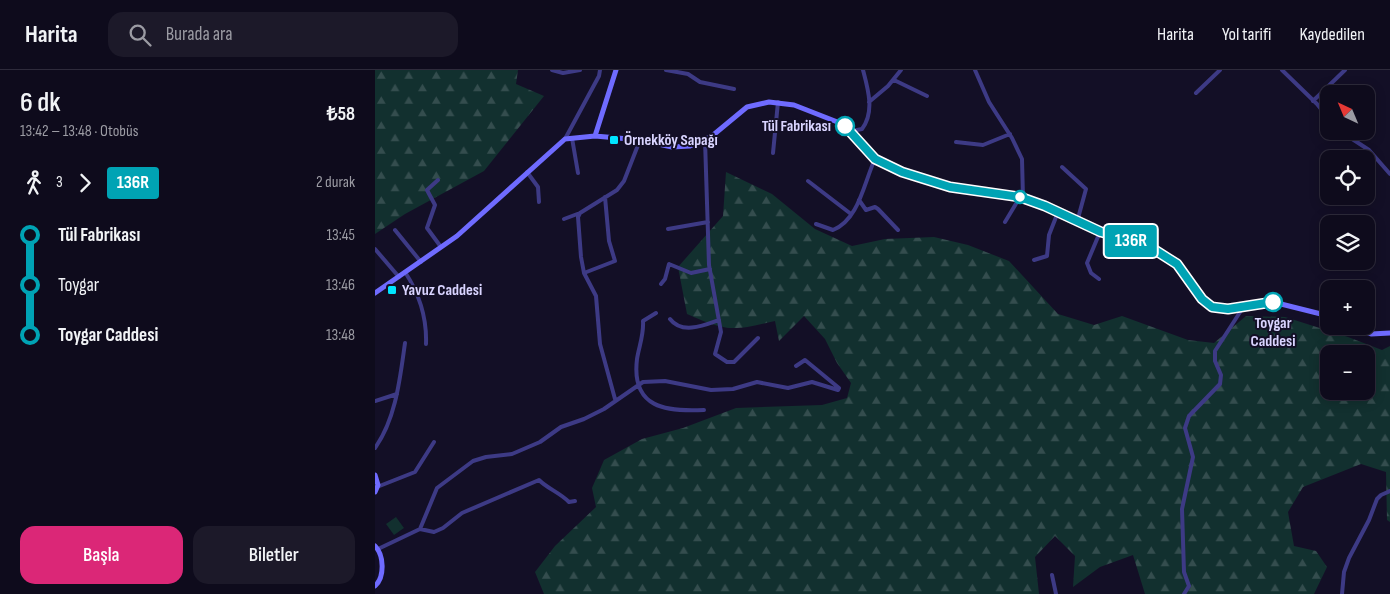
<!DOCTYPE html>
<html lang="tr">
<meta charset="utf-8">
<style>
:root{--surface:#0e0b1c;--page:#1c1929;--text:#f1f3f6;--muted:#9b9ba3;--line:#2e2b3b;--accent:#db2777}
body{margin:0;font-family:"Sofia Sans Condensed",sans-serif;background:var(--page);color:var(--text);height:100vh;display:flex;flex-direction:column;font-size:19px;white-space:nowrap}
*{box-sizing:border-box;margin:0}
p{font-size:16px;color:var(--muted)}
.icon{flex:none;width:28px;height:28px;fill:none;stroke:currentColor;stroke-width:2;stroke-linecap:round;stroke-linejoin:round}
.map{position:relative;flex:1;overflow:hidden}
.details{display:flex;flex-direction:column;background:var(--surface);width:375px}
.details>*{flex:none}
.badge{padding:0 10px;border-radius:4px;font-size:18px;line-height:32px}
.needle{width:32px;rotate:316deg}
.controls{position:absolute;left:945px;top:15px;display:grid;gap:10px}
.controls a{display:grid;place-items:center;width:55px;height:55px;border-radius:10px;background:var(--surface);box-shadow:0 2px 12px #0003,0 0 0 1px var(--line);font-size:25px}
.map>.badge{position:absolute;translate:-50% -50%;box-shadow:0 0 0 2px #fff}
.legs{display:flex;align-items:center;gap:8px;height:55px;padding:0 20px;font-size:16px}
.legs p{margin-inline-start:auto}
.headline{display:flex;align-items:center;justify-content:space-between;height:85px;padding:0 20px}
h1{font-size:28px;font-weight:600;line-height:38px}
.primary-button{display:flex;gap:10px;margin-top:auto;padding:10px 20px}
.primary-button a{flex:1;height:58px;border-radius:15px;background:var(--accent);color:#fff;font-size:20px;font-weight:600;line-height:58px;text-align:center}
.primary-button a+a{background:var(--page);color:var(--text)}
ul{padding:0 20px;list-style:none}
li{display:flex;align-items:center;gap:18px;height:50px;font-size:19px}
li i{display:grid;place-items:center;width:8px;height:100%;margin:0 6px;background:currentColor}
li i::after{content:'';width:12px;height:12px;margin:-6px;border:4px solid;border-radius:50%;background:var(--surface)}
li p{margin-inline-start:auto}
li:first-child i{background:linear-gradient(#0000 50%,currentColor 0)}
li:last-child i{background:linear-gradient(currentColor 50%,#0000 0)}
header{display:flex;align-items:center;gap:30px;box-sizing:border-box;height:70px;padding:0 25px;background:var(--surface);border-bottom:1px solid var(--line)}
header strong{font-size:24px}
nav{display:flex;gap:28px;margin-inline-start:auto;font-size:18px}
.search{width:350px;height:45px;background:var(--page);display:flex;align-items:center;gap:12px;box-sizing:border-box;padding:0 18px;border-radius:15px;color:var(--muted);font-size:19px}
main{display:flex;flex:1;min-height:0}
.map>svg:first-child{display:block}
.green{fill:#12302f}
.forest{fill:url(#forest-firs);fill-rule:evenodd}
.lines{fill:none;stroke-linecap:round;stroke-linejoin:round}
.street{stroke:#3d3a85;stroke-width:4}
.secondary{stroke:#6f6bff;stroke-width:5}
.line-1-casing{stroke:#fff;stroke-width:11}
.line-1{stroke:#00a3b4;stroke-width:8}
.stop-1-dot{fill:#fff;stroke:#00a3b4;stroke-width:2.5}
.poi-dot{fill:#00e5ff;stroke:#130f26;stroke-width:2}
.labels{text-anchor:middle;dominant-baseline:central;stroke-width:4;stroke-linejoin:round;paint-order:stroke}
.stop-label{font-size:16px;font-weight:bold;fill:#d9d4ff;stroke:#130f26;text-anchor:end}
.poi-label{font-size:16px;font-weight:bold;fill:#d9d4ff;stroke:#130f26;text-anchor:start}
</style>
<header>
<strong>Harita</strong>
<div class="search"><svg class="icon" aria-label="search" viewBox="0 0 24 24"><circle cx="10" cy="10" r="6"/><path d="M15 15l6 6"/></svg>Burada ara</div>
<nav><a>Harita</a><a>Yol tarifi</a><a>Kaydedilen</a></nav>
</header>
<main>
<section class="details">
<div class="headline"><div><h1>6 dk</h1><p>13:42 – 13:48 · Otobüs</p></div><b>₺58</b></div>
<div class="legs"><svg class="icon" aria-label="walk" viewBox="0 0 24 24"><circle cx="13" cy="4" r="2"/><path d="M13 8l-2 6 4 7M11 14l-3 7M7 12l3-4h3l4 4"/></svg>3<svg class="icon" aria-label="forward" viewBox="0 0 24 24"><path d="M9 5l7 7-7 7"/></svg><b class="badge" style="background:#00a3b4;color:#fff">136R</b><p>2 durak</p></div>
<ul>
<li><i style="color:#00a3b4"></i><b>Tül Fabrikası</b><p>13:45</p></li>
<li><i style="color:#00a3b4"></i><span>Toygar</span><p>13:46</p></li>
<li><i style="color:#00a3b4"></i><b>Toygar Caddesi</b><p>13:48</p></li>
</ul>
<div class="primary-button"><a>Başla</a><a>Biletler</a></div>
</section>
<div class="map">
<svg width="1015" height="524" viewBox="0 0 1015 524">
<defs>
<pattern id="forest-firs" width="22" height="20" patternUnits="userSpaceOnUse" patternTransform="scale(1.25)"><rect width="22" height="20" fill="#12302f"/><path d="M5 1l3.5 6h-7zM16 11l3.5 6h-7z" fill="#344d4e"/></pattern>
</defs>
<rect width="100%" height="100%" fill="#130f26"/>
<!-- green -->
<path class="green" d="M21,447L29,458L19,465L11,454Z"/>
<!-- forest -->
<path class="forest" d="M0,0H143L141,14L169,26L109,101L30,144L0,164Z
M351,102L397,124L440,159L477,176L510,169L559,167L593,175L634,191L683,244L719,255L747,246L813,270L839,273L871,246L910,247L973,267L1007,280L1015,276V452L1012,450L1011,402L986,394L928,417L913,442L919,476L941,481L952,497L939,524H770L758,485L725,497L698,517L700,486L680,466L660,487L664,524H169L160,502L180,476L221,437L217,418L229,390L267,369L308,358L361,338L447,335L472,328L476,313L462,293L450,269L429,246L404,271L400,251C357,261 353,262 312,244L303,197L348,146ZM954,284H991V321H954Z"/>
<g class="lines">
<!-- street -->
<path class="street" d="M177,0L188,3L205,0
M291,0L313,4L325,12L359,19
M600,0L614,32L637,68L647,89L648,128
M907,0L942,34L954,49
M519,10L552,26
M821,23L845,0
M938,31L970,0
M991,31L997,20
M494,32L513,16L526,0
M477,61L487,59C500,42 493,19 488,0
M965,61L994,80L1015,104
M981,61L982,72
M197,68L203,103
M190,69L224,6L225,0
M330,70L334,195L346,262L340,284L352,292H359L383,268
M581,72L608,75L635,64
M398,83L403,32
M687,97L711,119L702,152
M152,102L163,117L164,132
M63,110L52,120L60,135L52,158L66,177
M433,111L476,144
M484,130L491,140L500,137L503,139L523,160
M189,149L205,143
M630,152L645,127
M441,154L458,160C484,150 489,112 500,89
M293,159L333,152
M20,160L46,192
M0,179L24,207
M659,190L672,186L674,165L683,142
M30,202C45,225 52,247 51,274
M209,203L240,191L234,171L230,127
M724,209L716,203L712,193L725,162
M286,214L290,209L294,194L316,203L335,199
M281,243L268,251C269,265 264,276 262,289C256,338 291,342 329,340
M295,249C307,265 330,255 344,250
M240,329L225,274L221,226L209,203L206,187L203,147L205,143L242,120L249,111L265,70
M0,331L22,324
M0,378C21,349 25,308 30,273
M2,417L40,402L59,372
M45,459L59,462L68,458L87,443L164,410C173,419 184,422 194,432L200,431
M3,479L45,459L62,418L98,391L111,387L137,384L165,372L186,357L209,349L229,339L268,312L290,311L336,320L358,319L382,312L413,318L437,312L463,320L464,318L430,290L421,296
M677,505L681,524
M809,524L814,516L809,502L807,439L818,387L810,358L814,346L845,314L846,305L840,291V281L869,236
M967,524L969,502L974,488L994,450L1002,429L1006,425L1015,421"/>
<!-- secondary -->
<path class="secondary" d="M220,66L241,0
M0,223L82,166L190,69L220,66L265,70L297,77L315,76L337,66L372,37L394,32L419,35L465,53L477,61L500,89L527,102L575,117L645,127L670,136L725,162L771,175L802,194L827,229L837,237L853,239L898,232L954,246
M974,256L996,264L1015,263
M0,405L3,415L0,422
M0,476C9,485 10,507 0,516"/>
</g>
<g class="lines">
<defs>
<path id="line-1" d="M470,56L500,89L527,102L575,117L645,127L670,136L726,162L772,175L802,194L827,229L837,237L853,239L898,232"/>
</defs>
<!-- line-1 casing -->
<use href="#line-1" class="line-1-casing"/>
<!-- line-1 -->
<use href="#line-1" class="line-1"/>
</g>
<!-- markers -->
<g class="stop-1-dot">
<circle cx="470" cy="56" r="9"/>
<circle cx="645" cy="127" r="6"/>
<circle cx="898" cy="232" r="9"/>
</g>
<g class="poi-dot">
<rect x="234" y="65" width="10" height="10" rx="2.5"/>
<rect x="12" y="215" width="10" height="10" rx="2.5"/>
</g>
<g class="labels">
<!-- stop labels -->
<g class="stop-label">
<text x="456" y="56">Tül Fabrikası</text>
<text x="898" y="253" text-anchor="middle">Toygar<tspan x="898" dy="18">Caddesi</tspan></text>
</g>
<!-- poi labels -->
<g class="poi-label">
<text x="249" y="70">Örnekköy Sapağı</text>
<text x="27" y="220">Yavuz Caddesi</text>
</g>
</g>
</svg>
<div class="controls">
<a><svg class="needle" viewBox="-14 -14 28 28"><path d="M0-13l5 13h-10z" fill="#e53935"/><path d="M0 13l5-13h-10z" fill="#9b9ba3"/></svg></a>
<a><svg class="icon" aria-label="locate" viewBox="0 0 24 24"><circle cx="12" cy="12" r="6"/><path d="M12 2v4M12 18v4M2 12h4M18 12h4"/></svg></a>
<a><svg class="icon" aria-label="layers" viewBox="0 0 24 24"><path d="M12 4l9 5-9 5-9-5zM3 14l9 5 9-5"/></svg></a>
<a>+</a>
<a>−</a>
</div>
<b class="badge" style="left:756px;top:171px;background:#00a3b4;color:#fff">136R</b>
</div>
</main>
